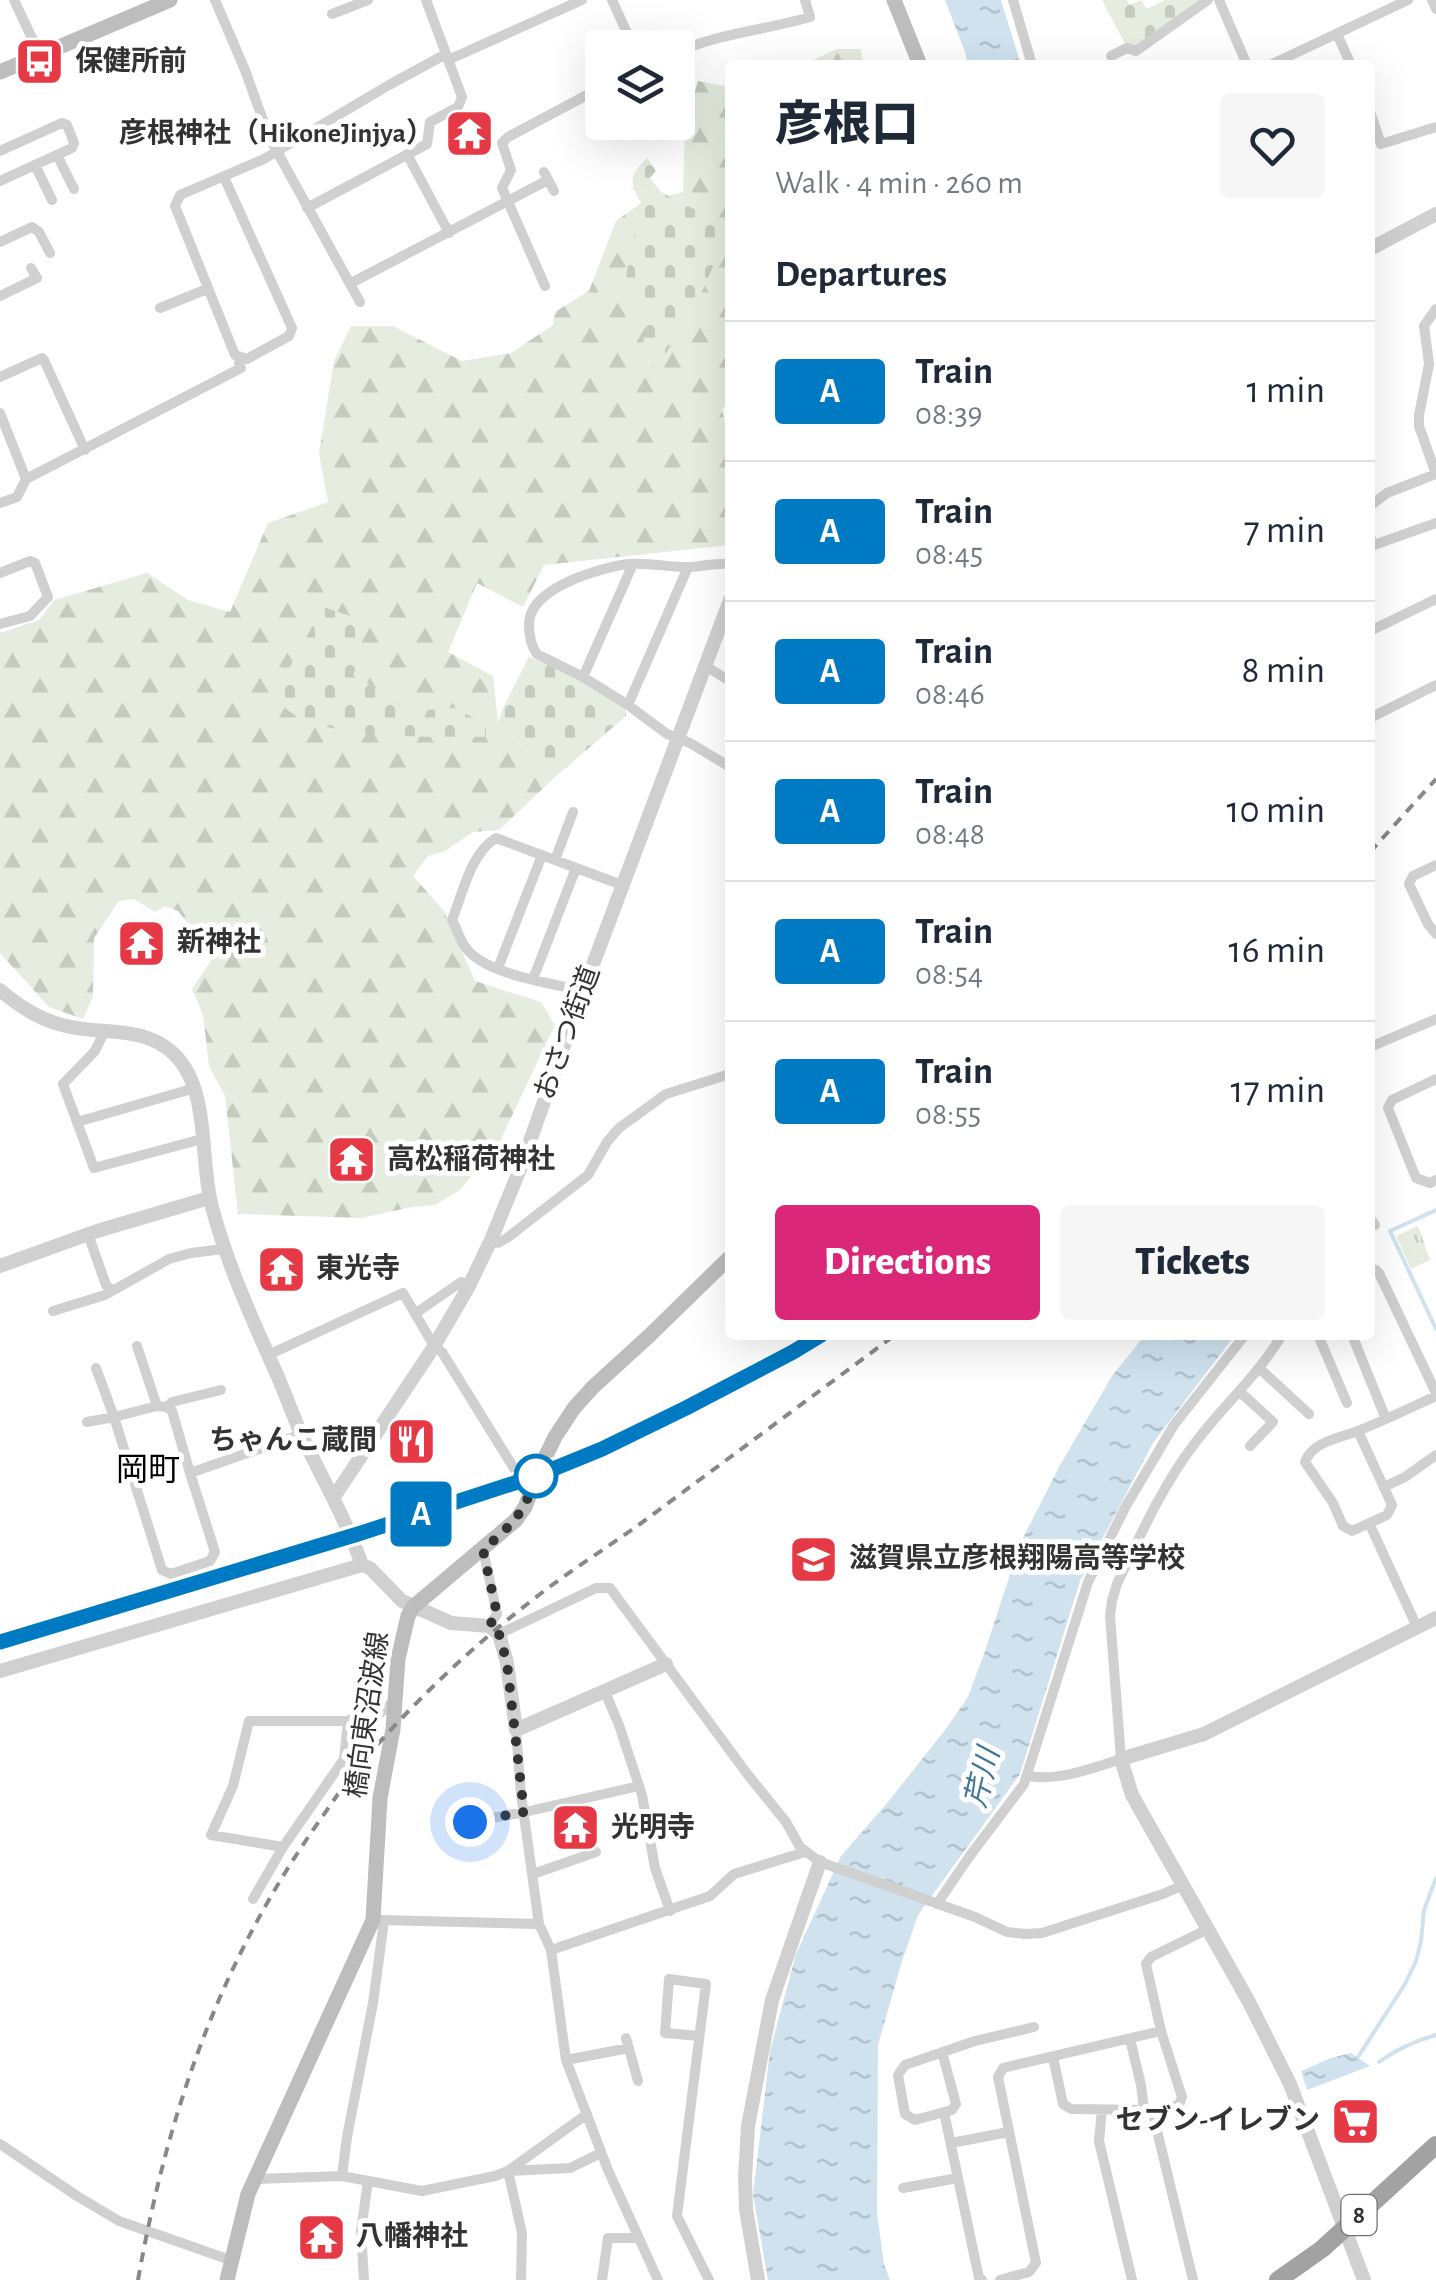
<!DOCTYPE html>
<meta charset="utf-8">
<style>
:root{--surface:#fff;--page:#f6f6f7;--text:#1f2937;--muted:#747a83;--line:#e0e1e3;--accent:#db2777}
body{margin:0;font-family:"Alegreya Sans","Noto Sans JP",sans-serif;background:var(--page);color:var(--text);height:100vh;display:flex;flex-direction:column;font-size:38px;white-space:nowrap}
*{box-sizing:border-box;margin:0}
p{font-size:32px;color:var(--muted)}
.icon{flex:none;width:55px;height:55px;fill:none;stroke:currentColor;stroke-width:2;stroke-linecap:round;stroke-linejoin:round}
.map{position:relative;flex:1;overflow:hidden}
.side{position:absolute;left:725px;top:60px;width:650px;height:1280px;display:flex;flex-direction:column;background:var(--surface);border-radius:10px;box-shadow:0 10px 40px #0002}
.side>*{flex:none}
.badge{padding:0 20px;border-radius:8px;font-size:35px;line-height:65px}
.fabs{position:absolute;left:585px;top:30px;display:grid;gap:20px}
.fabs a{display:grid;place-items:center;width:110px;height:110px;border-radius:10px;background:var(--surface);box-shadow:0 10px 40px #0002;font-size:50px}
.you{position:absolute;width:50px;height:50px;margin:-25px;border:8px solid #fff;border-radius:50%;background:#1a73e8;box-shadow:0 0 0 15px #1a73e833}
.map>.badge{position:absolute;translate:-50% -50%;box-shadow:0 0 0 5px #fff}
h2{padding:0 50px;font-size:38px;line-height:90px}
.round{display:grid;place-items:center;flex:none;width:105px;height:105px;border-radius:10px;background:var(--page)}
.head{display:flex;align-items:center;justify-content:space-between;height:170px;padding:0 50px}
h1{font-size:48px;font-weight:800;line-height:75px}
.button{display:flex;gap:20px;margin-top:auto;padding:20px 50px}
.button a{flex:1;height:115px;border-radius:10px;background:var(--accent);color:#fff;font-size:40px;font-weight:800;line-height:115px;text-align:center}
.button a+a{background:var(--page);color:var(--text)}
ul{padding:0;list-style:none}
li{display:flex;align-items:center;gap:30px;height:140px;padding:0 50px;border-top:2px solid var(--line)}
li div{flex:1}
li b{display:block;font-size:38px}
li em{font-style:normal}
li .badge{min-width:110px;font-weight:700;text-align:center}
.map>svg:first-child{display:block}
.forest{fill:url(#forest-firs)}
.cemetery{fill:url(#cemetery-stones)}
.park{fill:url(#park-tufts)}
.water{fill:url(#water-ripples)}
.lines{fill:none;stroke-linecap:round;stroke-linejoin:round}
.stream{stroke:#cfe2ee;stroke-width:4}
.minor{stroke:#d0d0d0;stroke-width:10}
.tertiary{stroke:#d0d0d0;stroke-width:14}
.secondary{stroke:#bdbdbd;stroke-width:15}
.trunk{stroke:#a2a2a2;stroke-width:18}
.rail{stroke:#888;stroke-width:4;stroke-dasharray:10 8;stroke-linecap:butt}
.line-casing{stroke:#fff;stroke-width:22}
.line{stroke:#007ac2;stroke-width:15}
.walk{stroke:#333;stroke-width:10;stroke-dasharray:0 18}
.stop-dot{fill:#fff;stroke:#007ac2;stroke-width:5}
.labels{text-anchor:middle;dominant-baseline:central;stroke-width:10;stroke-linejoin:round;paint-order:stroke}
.shield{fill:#fff;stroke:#707070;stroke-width:2.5}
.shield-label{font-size:25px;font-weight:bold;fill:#333}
.poi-label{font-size:28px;font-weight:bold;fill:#333;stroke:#fff;text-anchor:start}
.street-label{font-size:28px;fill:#333;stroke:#fff}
.water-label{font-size:30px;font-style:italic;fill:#3f7597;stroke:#fff}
.quarter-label{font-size:32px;fill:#000;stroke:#fff}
</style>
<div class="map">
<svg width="1436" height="2280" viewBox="0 0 1436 2280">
<defs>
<pattern id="forest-firs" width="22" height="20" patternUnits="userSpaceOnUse" patternTransform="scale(2.5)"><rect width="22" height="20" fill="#e6ecdf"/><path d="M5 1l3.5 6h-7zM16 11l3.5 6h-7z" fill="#c6cbc0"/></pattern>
<pattern id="cemetery-stones" width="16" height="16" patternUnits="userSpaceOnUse" patternTransform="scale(2.5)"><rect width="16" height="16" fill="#e6ecdf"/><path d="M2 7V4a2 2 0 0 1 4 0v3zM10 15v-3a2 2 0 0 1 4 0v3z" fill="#c6cbc0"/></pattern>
<pattern id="park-tufts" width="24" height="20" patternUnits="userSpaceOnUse" patternTransform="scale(2.5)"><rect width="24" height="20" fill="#e6ecdf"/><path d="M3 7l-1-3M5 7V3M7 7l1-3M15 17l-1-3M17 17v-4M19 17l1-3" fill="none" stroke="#c6cbc0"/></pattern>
<pattern id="water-ripples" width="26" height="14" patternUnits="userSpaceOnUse" patternTransform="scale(2.5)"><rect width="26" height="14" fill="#cfe2ee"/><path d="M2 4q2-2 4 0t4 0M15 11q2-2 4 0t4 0" fill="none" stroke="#b2c2cd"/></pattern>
</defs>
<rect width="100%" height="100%" fill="#fff"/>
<!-- forest -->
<path class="forest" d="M837,49H861L863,65H802Z
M698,81L730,87V399L722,410L730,445V545L544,565L523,607L477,583L448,652L493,676L498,723L555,777L499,830L473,832L445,851L428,856L413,876L444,911L475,981L541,1002L555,1025L499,1143L460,1190L435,1205L412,1207L361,1218L238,1214L225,1096L209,1066L203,1015L192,989L214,956L178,911L165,906L155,912L134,899L119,901L94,938L93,997L83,1019L49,1007L0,953V633L39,620L54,600L147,573L188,600L230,612L268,523L328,502L319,453L334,361L351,326H393L462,361L511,353L553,325L555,312L589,291L616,221L641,203L683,192L685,123Z"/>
<!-- cemetery -->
<path class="cemetery" d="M1102,0H1127L1130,5L1141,0L1147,9L1165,0H1206L1135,50L1125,44Z
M647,158L656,171L650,178L661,192L730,228L697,303L656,369L638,355L647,331L626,276L641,203C629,181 629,176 647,158Z
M323,607L366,621L358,664L353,675L396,700L399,706L425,715L428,710L454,708L486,724V737C435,736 321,742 283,706C280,703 278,697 276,692Z
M529,657L582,679L625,708L626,716L555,777L498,723L503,708Z"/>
<!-- park -->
<path class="park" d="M1418,1226L1430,1260L1411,1269L1396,1236Z"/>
<!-- water -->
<path class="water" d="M945,0H1001L1021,65H968L965,52Z
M1145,1335H1235L1153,1443L1080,1581L1020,1774L918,1915L902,1961L878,2045L877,2213L884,2264L890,2280H768L753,2195L770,2051L796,1954L841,1856L888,1802L945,1730L968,1697L985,1651L1020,1544L1059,1467L1112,1376Z
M1351,2053L1370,2066L1307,2090L1301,2071L1331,2058Z"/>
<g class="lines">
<!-- stream -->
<path class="stream" d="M1436,1210L1390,1231L1436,1329
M1358,2057L1405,1984L1416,1961L1421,1941L1424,1910L1436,1878
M1379,2062C1397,2049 1415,2041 1436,2035"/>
<!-- minor -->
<path class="minor" d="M14,0L40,55
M215,0L245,70L269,137L360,302
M612,0L634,48
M1013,0L1032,65
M1219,0L1247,65
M1432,0L1436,9
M332,14L368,0
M1337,34L1351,65
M678,52C720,33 766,30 810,17L805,0
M1111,56L1127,48L1136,51L1208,0
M448,60L582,0
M1270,65L1408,0
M1370,112L1381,144L1436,127
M0,151L62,123L67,125L74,143L72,148L0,181
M407,154L449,233
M57,155L74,189
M35,165L52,200
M544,172L554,191
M224,177L292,328L289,336L247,359L235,355L175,206L180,195L264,159L389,85L446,54
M307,208L427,144L430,122L458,107L462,97L426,0
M0,242L32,227L39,232L50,253
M348,281L353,282L548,180
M545,286L502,188L511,170L502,143L508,137L602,87
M0,296L37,278L31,268
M160,308L207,289
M0,377L42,358L44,360L85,450
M0,413L26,479
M0,503L17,497L26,479L241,368L239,363L241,357
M1370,506L1387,493L1436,474L1419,426V415L1429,364L1424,326L1436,309
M1370,537L1374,545L1436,523
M730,564C717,563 704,566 691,567C671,568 650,562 629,564C601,567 529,588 529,624C529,635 531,646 537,654L583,677L628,705L667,734L690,743L730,767
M0,573L30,561L35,563L48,597L30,616L0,624
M1370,631L1436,599
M705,666L730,681
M583,677L633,564
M628,705L688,567
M1370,718L1436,685
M555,860L573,812
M1436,865L1413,876L1409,884L1428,924L1436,934
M498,968L542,855
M533,979L576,868
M583,991C551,983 486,975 466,948C460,940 457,929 452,920C463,893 470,854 496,838L622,885
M105,1030L95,1051L63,1084L77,1122L195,1088
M1370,1047L1436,1019
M1436,1079L1392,1100L1388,1108L1416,1178L1430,1183L1436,1180
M77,1122L94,1168L202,1139
M1370,1218L1375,1225
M88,1234L106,1285L112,1290
M491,1240L498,1243L507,1238L588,1175L607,1142L619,1128L666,1094L730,1074
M1370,1269L1376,1270L1379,1273L1436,1393
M53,1311L105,1295L169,1259L191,1253L223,1249
M416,1313L461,1282L469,1286
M1318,1335L1347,1403
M1352,1335L1386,1419L1436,1396
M137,1346L157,1406
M268,1355L403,1293L434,1346L442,1352L515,1470L522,1473
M1259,1368L1309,1414
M1239,1391L1273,1422L1250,1446
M167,1407L172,1402L221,1390
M87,1422L114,1417L96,1368
M1358,1431C1339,1438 1312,1442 1305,1462L1333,1503L1343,1526L1352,1531L1387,1515L1392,1505L1358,1431L1386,1419
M190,1473L172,1411L167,1407L157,1406L114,1417L162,1570L171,1574L210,1561L215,1552L190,1473L302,1434
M1384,1487L1405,1477L1436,1455
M1369,1523L1417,1627
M483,1550L497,1614L489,1626
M499,1634L596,1588H610L748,1775L786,1822L800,1847L820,1862L975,1917L1007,1932L1025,1934L1042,1933L1163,1894L1183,1885
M605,1692L619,1725L642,1795L655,1868L670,1911
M516,1730L521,1794L539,1924L551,1950L566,2060L608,2170L658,2280
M1028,1776C1060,1781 1090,1769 1121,1759L1110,1616L1112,1601L1117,1584C1140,1536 1162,1486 1195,1443C1223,1406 1258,1375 1282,1335
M455,1820L470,1822L525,1812L639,1786
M283,1847L211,1835L233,1786L249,1721H348
M533,1874L596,1852
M253,1899L283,1847L344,1759L348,1721L359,1714L378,1715L394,1701
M937,1904L969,1857L1024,1784L1088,1582L1126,1506L1174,1425L1245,1335
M380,1920L539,1924
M551,1950L710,1896L734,1874L805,1852
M699,2036L665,2033L669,1979L706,1984L677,2216L709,2280
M626,2038L638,2081
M1130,2039L1141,2085L1144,2110
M942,2052L956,2104L952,2110L915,2120L905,2114L898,2075L905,2065L975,2041L1034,2027
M1053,2057L1063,2104L1071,2109L1152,2110L1179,2105L1182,2097L1161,2031L1146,1964L1151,1957L1208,1929
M566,2060L629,2048
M1102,2110L1099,2141L1132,2280
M1152,2110L1193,2280
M944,2112L979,2278L982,2280
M951,2143L1009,2132
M0,2144L77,2196L119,2221L233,2261
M508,2171L522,2233L521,2280
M509,2171L570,2168L601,2153
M342,2176L347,2137L373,2003L384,1921
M256,2179L342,2176L422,2191L495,2176L508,2171L587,2114
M903,2188L958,2178
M364,2280L361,2231L368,2181
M602,2280L608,2238H639
M1000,2280L1029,2272L1036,2263L998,2077L1003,2068L1161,2031"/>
<!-- tertiary -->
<path class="tertiary" d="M1370,249L1436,214
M0,990C20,1007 40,1020 66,1026C103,1035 144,1025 174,1054C211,1090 199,1160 212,1207C228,1267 253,1321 278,1377C286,1396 293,1415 301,1434C322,1478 346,1519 362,1565L370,1568L402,1601L451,1623L489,1626L499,1634L507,1663L516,1730L666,1664
M0,1266L97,1231L209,1198
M334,1497L433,1348L469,1286L491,1240L522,1164L583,991L730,600
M0,1671L362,1565
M758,2280L746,2209L745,2178L748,2126L772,2000L820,1862
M1364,2280L1290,2084L1249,2002L1132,1795L1121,1759L1204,1734L1436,1618"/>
<!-- secondary -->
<path class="secondary" d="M894,0L920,65
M0,72L170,0
M227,2280L248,2194L373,1920L380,1798L393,1729L398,1659L408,1616L413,1607L516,1520L525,1507L539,1470L555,1437L574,1408L593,1387L649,1336L730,1257"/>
<!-- trunk -->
<path class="trunk" d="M1278,2280L1322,2249L1436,2145"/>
<!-- rail -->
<path class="rail" d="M1370,852L1436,779
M0,1649L521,1489C628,1446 735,1397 834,1335
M138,2280C168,2111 220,1961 320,1820C336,1797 351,1774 370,1753C419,1697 475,1644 535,1598C568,1572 605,1549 640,1524C725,1461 810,1398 895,1335"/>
</g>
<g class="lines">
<defs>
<path id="line" d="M0,1642L358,1534L536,1476L602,1449L686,1408L793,1352L821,1335"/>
</defs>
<!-- line casing -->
<use href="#line" class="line-casing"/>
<!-- line -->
<use href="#line" class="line"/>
<!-- walk -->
<path class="walk" d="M470,1822L524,1812L507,1663L499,1634L489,1626L497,1614L483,1550C514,1522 523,1516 536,1476"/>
</g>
<!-- icons -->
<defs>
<symbol id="bus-square" viewBox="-11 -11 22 22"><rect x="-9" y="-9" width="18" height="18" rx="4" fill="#e63946" stroke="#fff"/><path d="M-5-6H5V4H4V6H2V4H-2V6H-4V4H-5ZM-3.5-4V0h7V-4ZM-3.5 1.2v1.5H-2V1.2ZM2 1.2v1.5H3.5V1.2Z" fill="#fff"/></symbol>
<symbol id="temple-square" viewBox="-11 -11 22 22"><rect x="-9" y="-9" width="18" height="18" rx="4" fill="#e63946" stroke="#fff"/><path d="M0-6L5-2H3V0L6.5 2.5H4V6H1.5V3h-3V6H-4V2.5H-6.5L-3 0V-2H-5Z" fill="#fff"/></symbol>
<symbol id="restaurant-square" viewBox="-11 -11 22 22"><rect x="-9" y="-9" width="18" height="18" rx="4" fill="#e63946" stroke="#fff"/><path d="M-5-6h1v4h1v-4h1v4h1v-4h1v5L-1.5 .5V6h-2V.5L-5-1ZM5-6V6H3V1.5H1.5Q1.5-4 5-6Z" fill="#fff"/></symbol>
<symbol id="school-square" viewBox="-11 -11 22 22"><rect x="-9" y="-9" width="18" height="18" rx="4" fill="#e63946" stroke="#fff"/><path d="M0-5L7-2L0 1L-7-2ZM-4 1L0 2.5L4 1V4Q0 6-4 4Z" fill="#fff"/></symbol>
<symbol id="supermarket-square" viewBox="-11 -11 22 22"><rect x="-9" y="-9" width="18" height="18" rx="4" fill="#e63946" stroke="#fff"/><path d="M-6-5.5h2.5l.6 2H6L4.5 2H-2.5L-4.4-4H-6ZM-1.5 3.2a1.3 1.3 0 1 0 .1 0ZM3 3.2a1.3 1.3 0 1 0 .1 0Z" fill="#fff"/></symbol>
</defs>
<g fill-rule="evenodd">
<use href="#bus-square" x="12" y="34" width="55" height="55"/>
<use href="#temple-square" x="442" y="106" width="55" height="55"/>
<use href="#temple-square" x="114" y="916" width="55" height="55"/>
<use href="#temple-square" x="324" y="1132" width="55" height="55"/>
<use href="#temple-square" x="254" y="1242" width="55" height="55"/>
<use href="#restaurant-square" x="384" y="1414" width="55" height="55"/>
<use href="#school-square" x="786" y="1532" width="55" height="55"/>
<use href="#temple-square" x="548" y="1800" width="55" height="55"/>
<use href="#supermarket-square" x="1328" y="2094" width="55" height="55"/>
<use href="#temple-square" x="294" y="2210" width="55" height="55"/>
</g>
<!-- markers -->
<circle class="stop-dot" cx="536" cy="1476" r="20"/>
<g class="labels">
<!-- shield labels -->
<rect class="shield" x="1341.5" y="2195" width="35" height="40" rx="8"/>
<g class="shield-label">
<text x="1359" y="2215">8</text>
</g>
<!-- poi labels -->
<g class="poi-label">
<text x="75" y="62">保健所前</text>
<text x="434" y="134" text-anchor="end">彦根神社（HikoneJinjya）</text>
<text x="177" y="943">新神社</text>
<text x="387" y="1160">高松稲荷神社</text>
<text x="316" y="1269">東光寺</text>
<text x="377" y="1441" text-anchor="end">ちゃんこ蔵間</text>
<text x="849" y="1559">滋賀県立彦根翔陽高等学校</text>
<text x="611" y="1828">光明寺</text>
<text x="1320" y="2121" text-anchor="end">セブン-イレブン</text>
<text x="356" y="2237">八幡神社</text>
</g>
<!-- street labels -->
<g class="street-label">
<text transform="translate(568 1033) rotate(-70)">おさつ街道</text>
<text transform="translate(368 1715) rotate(-82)">橋向東沼波線</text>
</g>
<!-- water labels -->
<g class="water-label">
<text transform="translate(983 1778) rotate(-76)">芹川</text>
</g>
<!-- quarter labels -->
<g class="quarter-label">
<text x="148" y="1470">岡町</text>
</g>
</g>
</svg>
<div class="fabs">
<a><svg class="icon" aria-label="layers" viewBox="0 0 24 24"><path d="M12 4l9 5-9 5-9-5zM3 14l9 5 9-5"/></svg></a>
</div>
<div class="you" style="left:470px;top:1822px"></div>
<b class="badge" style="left:421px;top:1514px;background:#007ac2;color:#fff">A</b>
<section class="side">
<div class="head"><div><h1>彦根口</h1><p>Walk · 4 min · 260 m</p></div><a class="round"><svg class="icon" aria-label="heart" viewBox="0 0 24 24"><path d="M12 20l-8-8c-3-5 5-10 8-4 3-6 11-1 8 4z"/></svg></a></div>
<h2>Departures</h2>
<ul>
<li><span class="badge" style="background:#007ac2;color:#fff">A</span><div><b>Train</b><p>08:39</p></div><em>1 min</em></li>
<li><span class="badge" style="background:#007ac2;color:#fff">A</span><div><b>Train</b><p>08:45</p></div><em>7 min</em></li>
<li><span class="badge" style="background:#007ac2;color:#fff">A</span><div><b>Train</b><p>08:46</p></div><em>8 min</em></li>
<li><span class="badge" style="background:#007ac2;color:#fff">A</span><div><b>Train</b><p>08:48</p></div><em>10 min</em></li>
<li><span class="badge" style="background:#007ac2;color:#fff">A</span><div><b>Train</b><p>08:54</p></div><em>16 min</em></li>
<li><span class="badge" style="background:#007ac2;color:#fff">A</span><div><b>Train</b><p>08:55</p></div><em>17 min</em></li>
</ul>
<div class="button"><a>Directions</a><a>Tickets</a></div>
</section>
</div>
